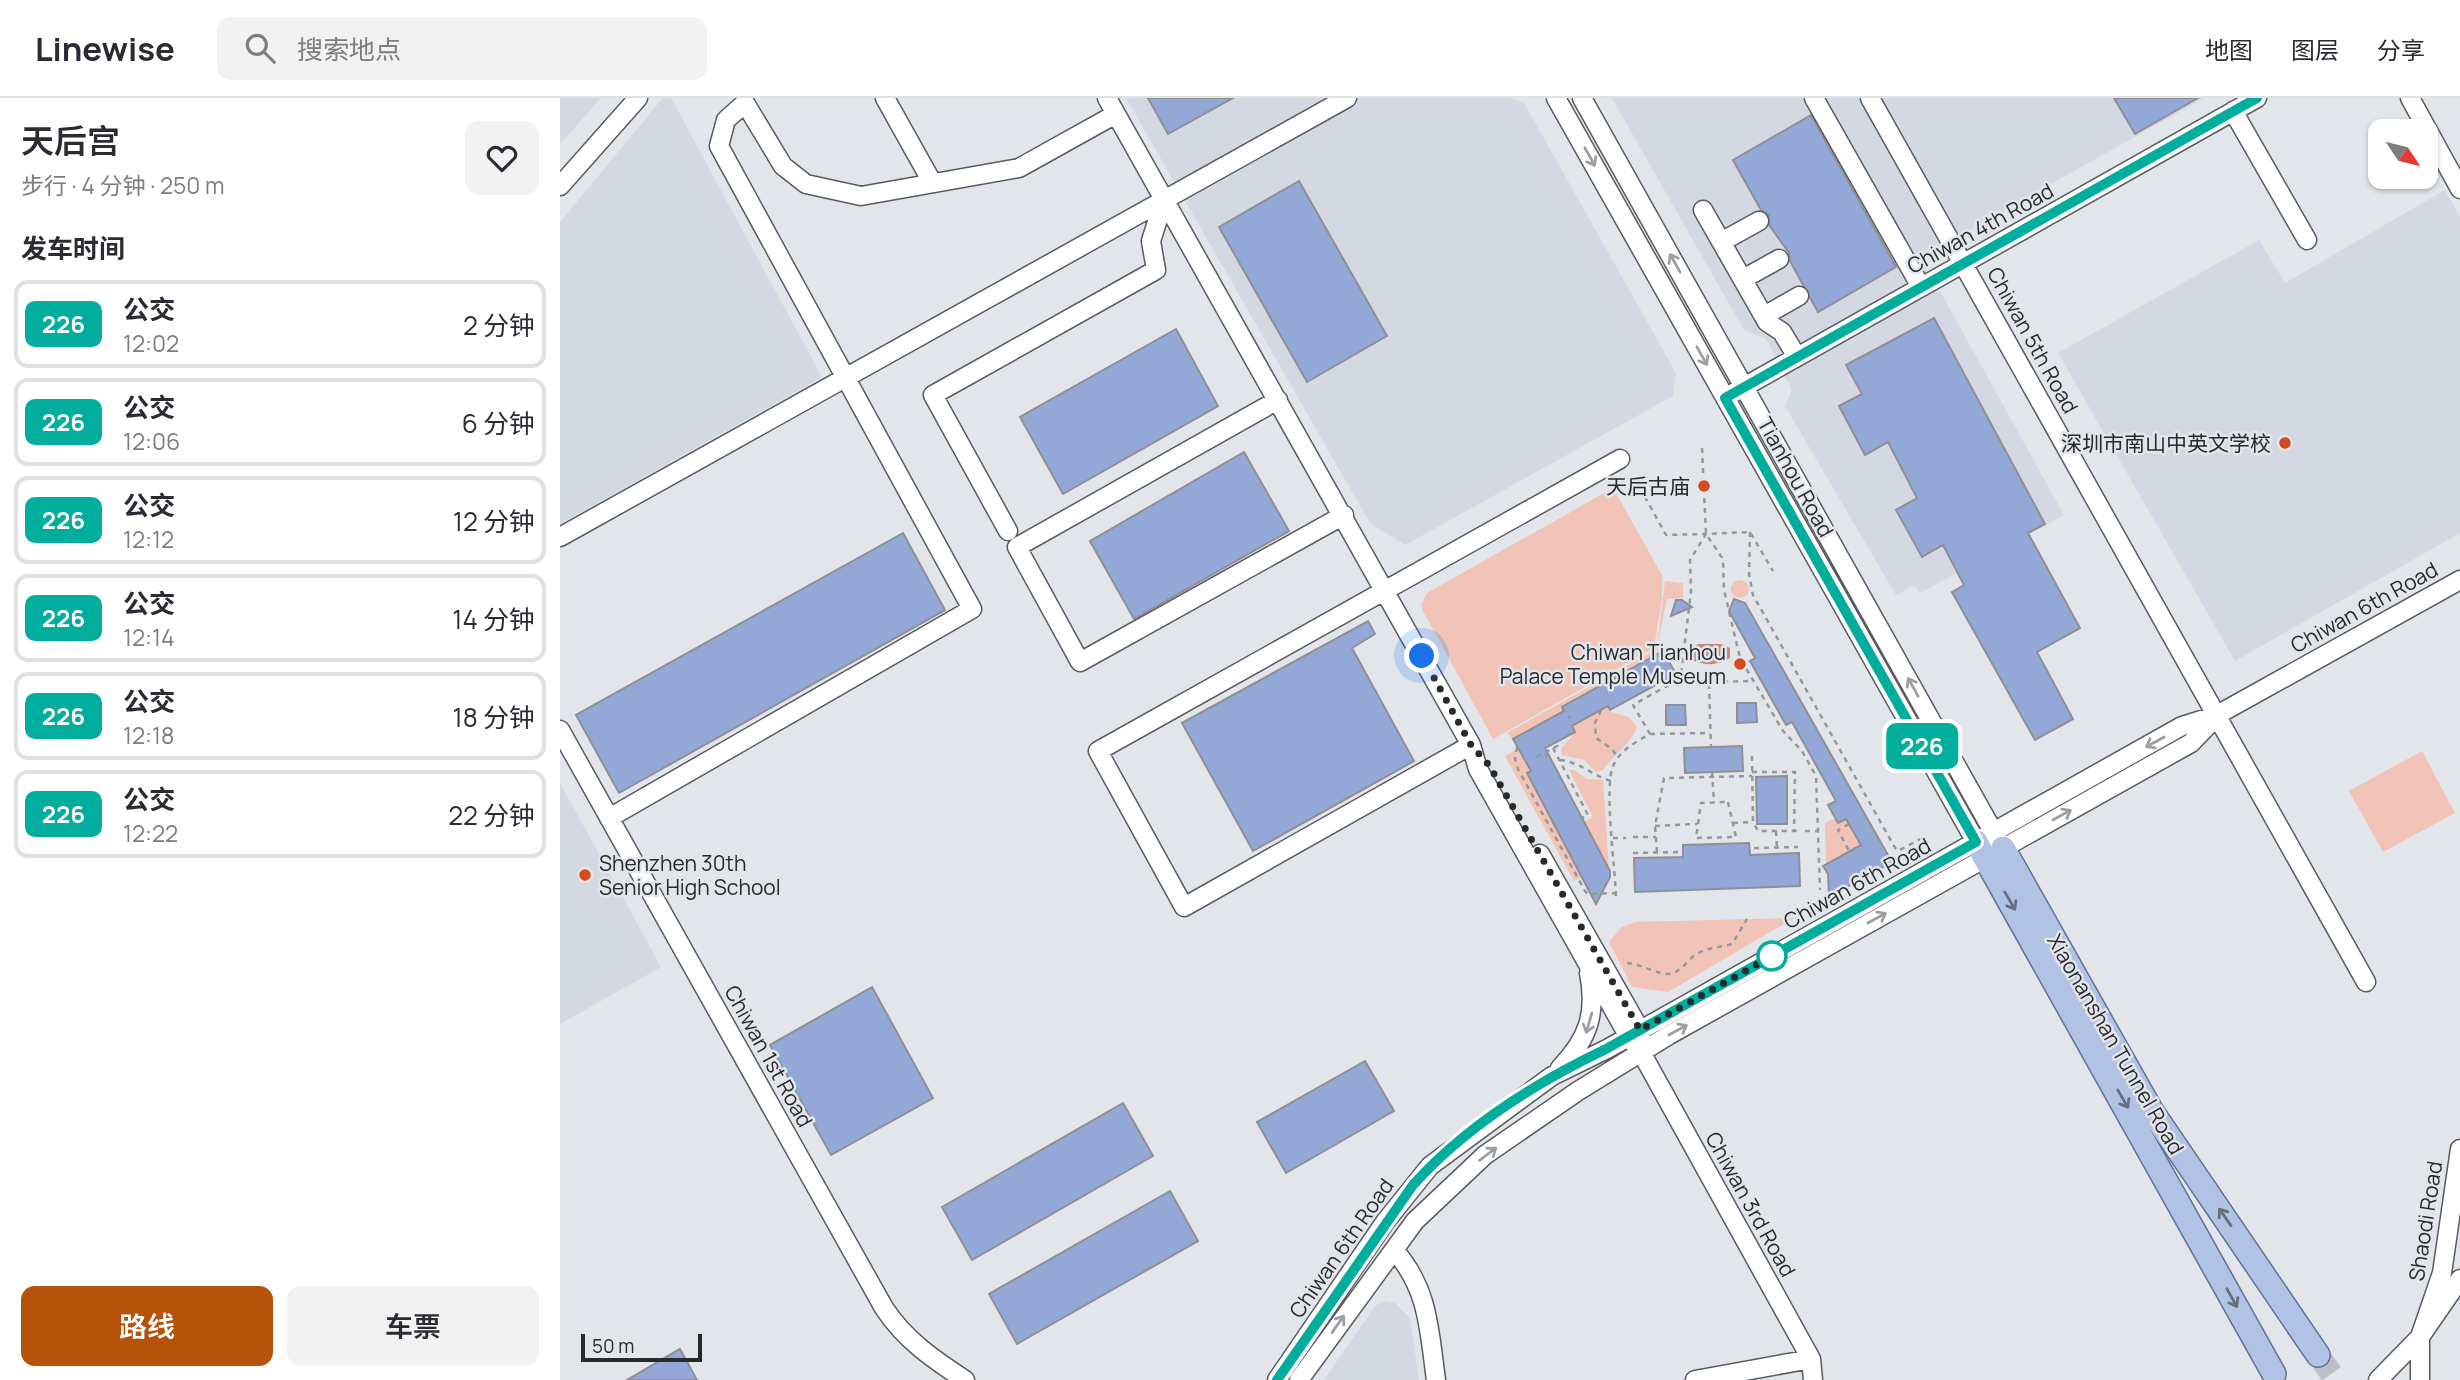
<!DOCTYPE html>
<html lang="zh">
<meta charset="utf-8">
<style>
:root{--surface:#fff;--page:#f2f2f3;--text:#2b2b33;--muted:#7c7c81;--line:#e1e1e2;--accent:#b45309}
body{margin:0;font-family:Manrope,"Noto Sans SC",sans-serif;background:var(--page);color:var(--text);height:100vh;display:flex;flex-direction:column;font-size:26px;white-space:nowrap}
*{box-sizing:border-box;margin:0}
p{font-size:23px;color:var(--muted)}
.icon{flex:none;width:38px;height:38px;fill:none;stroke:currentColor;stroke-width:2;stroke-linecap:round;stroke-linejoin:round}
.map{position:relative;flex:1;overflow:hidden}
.details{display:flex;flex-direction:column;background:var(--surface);width:560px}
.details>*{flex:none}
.badge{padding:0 14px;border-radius:10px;font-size:24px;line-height:46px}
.needle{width:46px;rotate:125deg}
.fabs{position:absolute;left:1808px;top:21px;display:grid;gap:14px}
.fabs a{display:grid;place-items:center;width:70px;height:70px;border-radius:14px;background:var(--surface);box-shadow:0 2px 5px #0004;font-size:35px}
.scale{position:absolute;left:21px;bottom:18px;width:121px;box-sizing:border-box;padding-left:7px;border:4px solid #28292b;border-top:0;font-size:19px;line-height:24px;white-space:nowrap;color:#28292b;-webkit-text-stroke:5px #e2e5ea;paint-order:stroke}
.you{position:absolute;width:35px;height:35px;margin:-18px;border:5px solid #fff;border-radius:50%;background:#1a73e8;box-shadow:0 0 0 10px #1a73e833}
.map>.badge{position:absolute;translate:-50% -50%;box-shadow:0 0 0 4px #fff}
h2{padding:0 21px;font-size:26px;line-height:63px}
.round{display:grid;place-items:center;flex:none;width:74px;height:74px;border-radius:14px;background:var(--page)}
.headline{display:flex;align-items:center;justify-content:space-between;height:119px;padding:0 21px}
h1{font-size:33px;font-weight:600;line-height:52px}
.primary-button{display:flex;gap:14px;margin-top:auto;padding:14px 21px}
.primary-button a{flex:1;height:80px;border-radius:14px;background:var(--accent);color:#fff;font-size:28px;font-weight:600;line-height:80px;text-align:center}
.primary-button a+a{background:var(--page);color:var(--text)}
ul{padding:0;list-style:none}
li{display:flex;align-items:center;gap:21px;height:88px;margin:0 14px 10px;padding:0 7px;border:4px solid var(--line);border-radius:14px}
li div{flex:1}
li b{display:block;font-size:26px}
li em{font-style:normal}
li .badge{min-width:77px;font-weight:700;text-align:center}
header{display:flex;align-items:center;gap:42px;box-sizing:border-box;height:98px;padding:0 35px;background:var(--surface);border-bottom:2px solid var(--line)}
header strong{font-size:33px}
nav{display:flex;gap:38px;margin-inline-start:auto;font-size:24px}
.search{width:490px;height:63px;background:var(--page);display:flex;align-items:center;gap:18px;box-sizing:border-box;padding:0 24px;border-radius:14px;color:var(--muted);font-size:26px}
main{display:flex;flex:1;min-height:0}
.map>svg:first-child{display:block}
.built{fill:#d3d8e3}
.green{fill:#f2c4b7}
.water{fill:#c28a7a}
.building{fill:#93a8d7;stroke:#8e9095;stroke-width:2}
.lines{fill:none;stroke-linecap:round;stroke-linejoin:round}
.major-tunnel{stroke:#bdbfc4;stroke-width:23;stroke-dasharray:23 11;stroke-linecap:butt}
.minor-casing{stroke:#595b60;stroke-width:21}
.major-casing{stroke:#607298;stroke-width:26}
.path{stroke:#96989c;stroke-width:2.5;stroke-dasharray:5 5;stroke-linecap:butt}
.minor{stroke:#fff;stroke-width:18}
.major{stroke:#b2c2e5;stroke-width:23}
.oneway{stroke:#9e9fa0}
.oneway2{stroke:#666e7f}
.line-casing{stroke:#fff;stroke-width:16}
.line{stroke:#01ad9c;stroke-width:10}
.walk{stroke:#28292b;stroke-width:7;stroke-dasharray:0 12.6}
.poi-dot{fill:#d44b22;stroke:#e2e5ea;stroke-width:2.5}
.stop-dot{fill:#fff;stroke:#01ad9c;stroke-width:3.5}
.labels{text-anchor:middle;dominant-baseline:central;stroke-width:5;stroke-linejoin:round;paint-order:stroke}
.street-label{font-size:21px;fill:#28292b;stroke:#e2e5ea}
.poi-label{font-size:21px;fill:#28292b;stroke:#e2e5ea;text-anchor:end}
</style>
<header>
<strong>Linewise</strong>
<div class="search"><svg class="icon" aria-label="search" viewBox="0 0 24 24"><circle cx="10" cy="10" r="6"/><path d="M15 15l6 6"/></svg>搜索地点</div>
<nav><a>地图</a><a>图层</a><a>分享</a></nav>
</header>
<main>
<section class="details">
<div class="headline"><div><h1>天后宫</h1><p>步行 · 4 分钟 · 250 m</p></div><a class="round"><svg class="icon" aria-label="heart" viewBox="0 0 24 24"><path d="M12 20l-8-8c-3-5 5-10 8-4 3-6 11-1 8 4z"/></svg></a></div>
<h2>发车时间</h2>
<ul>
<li><span class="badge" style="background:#01ad9c;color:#fff">226</span><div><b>公交</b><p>12:02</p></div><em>2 分钟</em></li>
<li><span class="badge" style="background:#01ad9c;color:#fff">226</span><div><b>公交</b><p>12:06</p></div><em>6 分钟</em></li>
<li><span class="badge" style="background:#01ad9c;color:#fff">226</span><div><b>公交</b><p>12:12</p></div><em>12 分钟</em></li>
<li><span class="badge" style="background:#01ad9c;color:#fff">226</span><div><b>公交</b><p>12:14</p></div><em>14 分钟</em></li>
<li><span class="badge" style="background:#01ad9c;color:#fff">226</span><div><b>公交</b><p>12:18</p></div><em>18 分钟</em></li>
<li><span class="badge" style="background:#01ad9c;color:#fff">226</span><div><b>公交</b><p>12:22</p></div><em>22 分钟</em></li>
</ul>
<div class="primary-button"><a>路线</a><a>车票</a></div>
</section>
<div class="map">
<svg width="1900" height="1282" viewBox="0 0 1900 1282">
<rect width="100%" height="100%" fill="#e2e5ea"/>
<!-- built -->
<path class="built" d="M0,0H41L0,46Z
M103,0H111L262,279L0,426V124Z
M566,0H951L964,5L1116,275L1113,298L845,447L810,425Z
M1052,0H1644L1361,159L1504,417L1360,495L1354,487L1336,497L1225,308L1232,292L1206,241L1184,232Z
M1885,92L1900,119V435L1675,563L1498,255L1699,142L1725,185Z
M0,685L101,869L0,926Z
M825,1203L835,1205L850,1220L859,1282H764L815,1208Z"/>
<!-- green -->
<path class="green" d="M1053,390L1102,477V501L1094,550L933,641L863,513L861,507L867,495Z
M1171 491a9 9 0 1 1 18 0a9 9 0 1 1-18 0Z
M1105,483L1123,485V500L1107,501L1097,548Z
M1098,550L1100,555L1002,609L1004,613L953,641L947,635Z
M1048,608L1051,614L1069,619L1077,629C1075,641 1051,659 1043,672L1036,674L1024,662L1002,657L1001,651L1015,634L1013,628Z
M958,651L964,662L970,658L988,664L967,676L1022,779L1014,783L945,658Z
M1862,653L1895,715L1823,754L1789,693Z
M1009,672H1015L1026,681L1043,682L1049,770L1024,724L1033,719Z
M1275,720L1278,725L1286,721L1300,747L1266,766L1265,725Z
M1234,820L1108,894L1072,889L1049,844L1062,829L1075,824Z"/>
<!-- water -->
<path class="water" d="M1138,546H1161L1170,550V560C1157,568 1143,568 1130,561V551Z"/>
<!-- building -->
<path class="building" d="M588,0H673L608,36Z
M1554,0H1638L1575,36Z
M1251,17L1336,169L1258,214L1230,163L1229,155L1209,127V117L1201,112L1173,62Z
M739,83L827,238L747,284L659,129Z
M1374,220L1485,426L1468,435L1520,530L1477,554L1513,621L1475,642L1392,494L1404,487L1383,447L1362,459L1336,412L1357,400L1328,344L1305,357L1279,308L1302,296L1286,267Z
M616,231L658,308L503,396L460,319Z
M684,354L729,433L574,521L530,443Z
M343,435L385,512L59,695L16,617Z
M1174,501L1185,505L1332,764L1269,799L1268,776L1263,768L1301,747L1286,721L1278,725L1268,707L1276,703L1232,624L1226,627L1190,563L1195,560L1169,513Z
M1116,502H1122L1132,509L1111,518Z
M808,523L815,536L792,550L854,663L693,753L622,625Z
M1103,553L1116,576L1050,612L1048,608L1012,628L1015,634L985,650L1050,773V779L1036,806L967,675L971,673L953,641L1004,613L1002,609Z
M1177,605H1196L1197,624L1177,625Z
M1106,607H1125L1126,627H1106Z
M1182,648L1183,673L1125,675L1124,650Z
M1227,678V726H1197L1196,679Z
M1189,745L1190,757L1239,755L1240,788L1075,794L1074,760L1123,759V747Z
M312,889L373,1000L271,1057L210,947Z
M805,963L834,1013L726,1075L697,1024Z
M563,1005L593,1058L412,1162L382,1109Z
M610,1093L638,1143L457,1246L429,1196Z
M120,1251L137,1282H67Z"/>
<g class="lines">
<!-- major-tunnel -->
<path class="major-tunnel" d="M1758,1257L1776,1282"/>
<defs>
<path id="minor" d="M325,0L372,84
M547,0L911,647L918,671L1069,939L1081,954L1251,1261L1253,1282
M996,0L1416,744
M1022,0L1439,744
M1254,0L1361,189
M1310,0L1806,884
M1850,0L1900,91
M1673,13L1747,142
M0,88L78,0
M1143,112L1207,224L1222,234L1237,259
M1161,144L1199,123
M1183,181L1219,161
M1204,218L1239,198
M1175,294L1697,0
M718,302L457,449L520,564L784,417
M448,433L373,297L596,172L591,143L604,102
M0,439L787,0
M0,632L324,1210C345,1242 373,1261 405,1282
M911,647L624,809L538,653L1060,361
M49,720L412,511L159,48L166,22L185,5L223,68L246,86L301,98L459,70L556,16
M980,756L1080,932L1081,944
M1000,970C1028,941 1037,916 1029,875
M834,1152C869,1191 869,1232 876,1282
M717,1282L825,1124L870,1068L992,978L1047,951L1622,628L1657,617L1900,482
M739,1282L855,1123L925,1057L1018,993L1109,937L1631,645L1655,620
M1135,1282L1251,1261
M1818,1282L1860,1239L1900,1181
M1860,1282V1239L1882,1175L1900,1051"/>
<path id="major" d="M1416,744L1714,1276
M1443,750L1591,1012L1758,1257"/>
</defs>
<!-- minor casing -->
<use href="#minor" class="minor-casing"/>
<!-- major casing -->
<use href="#major" class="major-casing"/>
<!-- path -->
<path class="path" d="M1142,350L1146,436L1163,461L1164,492L1180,560L1223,633L1242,653L1256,678L1260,792
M1080,390L1106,437L1146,436
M1190,434L1189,476L1193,497L1334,748L1338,753L1362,740L1369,751
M1120,585L1131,493L1130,462L1146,436L1190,434L1213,473
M1149,586L1151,649
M1041,612L1035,625L1036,640L1052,651L1058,660
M1008,620L1011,618
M1090,636L1149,635
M957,649L955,661L958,671L1025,793L1028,796L1056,795
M993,650L1028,717L1022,720
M985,655L989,664
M1192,658L1193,724L1198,733H1237
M976,659L1003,645
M1000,662C1019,664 1032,677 1051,683
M1152,674L1154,704
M1192,674H1235L1234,733
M1168,704L1176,739L1136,740L1141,705Z
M1173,725L1193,724
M1289,726L1278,732L1289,753
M1095,728L1137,726
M1216,733L1217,750
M1245,733H1259
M1073,739H1096
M1053,740H1066
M1194,750L1238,749
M1097,754L1095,728L1104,680L1192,678
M1073,755L1120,754
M1056,798C1055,769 1044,690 1053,668C1060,652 1076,644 1090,636L1073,607L1112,585L1191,583
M1067,865C1081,866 1096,876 1109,876C1120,875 1127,863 1135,857C1147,849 1159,850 1172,846L1187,821"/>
<!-- minor -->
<use href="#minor" class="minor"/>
<!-- major -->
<use href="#major" class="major"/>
</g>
<!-- one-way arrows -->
<defs><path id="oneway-shaft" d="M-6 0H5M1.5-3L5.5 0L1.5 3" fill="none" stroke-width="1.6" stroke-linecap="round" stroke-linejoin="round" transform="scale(1.75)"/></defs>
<g class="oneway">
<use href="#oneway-shaft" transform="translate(1030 59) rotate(61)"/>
<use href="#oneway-shaft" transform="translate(1115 165) rotate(-119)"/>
<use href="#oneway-shaft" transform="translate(1142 258) rotate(61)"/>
<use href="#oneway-shaft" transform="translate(1353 589) rotate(-119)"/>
<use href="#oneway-shaft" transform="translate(1595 644) rotate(151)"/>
<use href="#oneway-shaft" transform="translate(1502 717) rotate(-29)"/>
<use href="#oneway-shaft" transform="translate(1317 820) rotate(-29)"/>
<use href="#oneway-shaft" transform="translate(1029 925) rotate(106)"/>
<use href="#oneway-shaft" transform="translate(1118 932) rotate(-29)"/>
<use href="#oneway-shaft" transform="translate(928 1056) rotate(-37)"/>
<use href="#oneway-shaft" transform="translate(778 1226) rotate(-55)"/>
</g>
<g class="oneway2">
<use href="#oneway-shaft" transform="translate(1450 803) rotate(60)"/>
<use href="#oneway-shaft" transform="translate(1563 1001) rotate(60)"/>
<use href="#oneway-shaft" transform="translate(1665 1119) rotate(-125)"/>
<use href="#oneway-shaft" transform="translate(1672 1200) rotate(61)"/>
</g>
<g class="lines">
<defs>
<path id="line" d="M717,1282L853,1087C905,1029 977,984 1046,951L1416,744L1165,300L1697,0"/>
</defs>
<!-- line casing -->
<use href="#line" class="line-casing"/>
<!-- line -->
<use href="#line" class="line"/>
<!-- walk -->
<path class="walk" d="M862,558L911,647L929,667L1080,932L1223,852L1212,858"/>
</g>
<!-- markers -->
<g class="poi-dot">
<circle cx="1725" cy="345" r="7"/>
<circle cx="1144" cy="388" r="7"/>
<circle cx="1180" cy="566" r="7"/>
<circle cx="25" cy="777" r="7"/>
</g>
<circle class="stop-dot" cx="1212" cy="858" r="14"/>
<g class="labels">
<!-- street labels -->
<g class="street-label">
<text transform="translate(1420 130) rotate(-29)">Chiwan 4th Road</text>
<text transform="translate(1473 242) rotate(61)">Chiwan 5th Road</text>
<text transform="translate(1236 379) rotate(61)">Tianhou Road</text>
<text transform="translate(1804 509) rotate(-29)">Chiwan 6th Road</text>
<text transform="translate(1297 785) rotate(-29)">Chiwan 6th Road</text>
<text transform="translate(1556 946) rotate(60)">Xiaonanshan Tunnel Road</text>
<text transform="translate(209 958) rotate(61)">Chiwan 1st Road</text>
<text transform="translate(1191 1106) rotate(61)">Chiwan 3rd Road</text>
<text transform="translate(1865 1123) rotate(-81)">Shaodi Road</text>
<text transform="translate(781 1150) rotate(-55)">Chiwan 6th Road</text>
</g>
<!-- poi labels -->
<g class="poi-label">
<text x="1711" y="345">深圳市南山中英文学校</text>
<text x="1130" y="388">天后古庙</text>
<text x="1166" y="554">Chiwan Tianhou<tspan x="1166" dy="24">Palace Temple Museum</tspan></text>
<text x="39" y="765" text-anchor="start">Shenzhen 30th<tspan x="39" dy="24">Senior High School</tspan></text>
</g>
</g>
</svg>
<div class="fabs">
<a><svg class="needle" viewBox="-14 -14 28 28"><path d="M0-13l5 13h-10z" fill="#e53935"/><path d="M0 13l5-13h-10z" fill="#7c7c81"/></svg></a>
</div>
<div class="scale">50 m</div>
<div class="you" style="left:862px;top:558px"></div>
<b class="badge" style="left:1362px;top:648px;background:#01ad9c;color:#fff">226</b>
</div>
</main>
